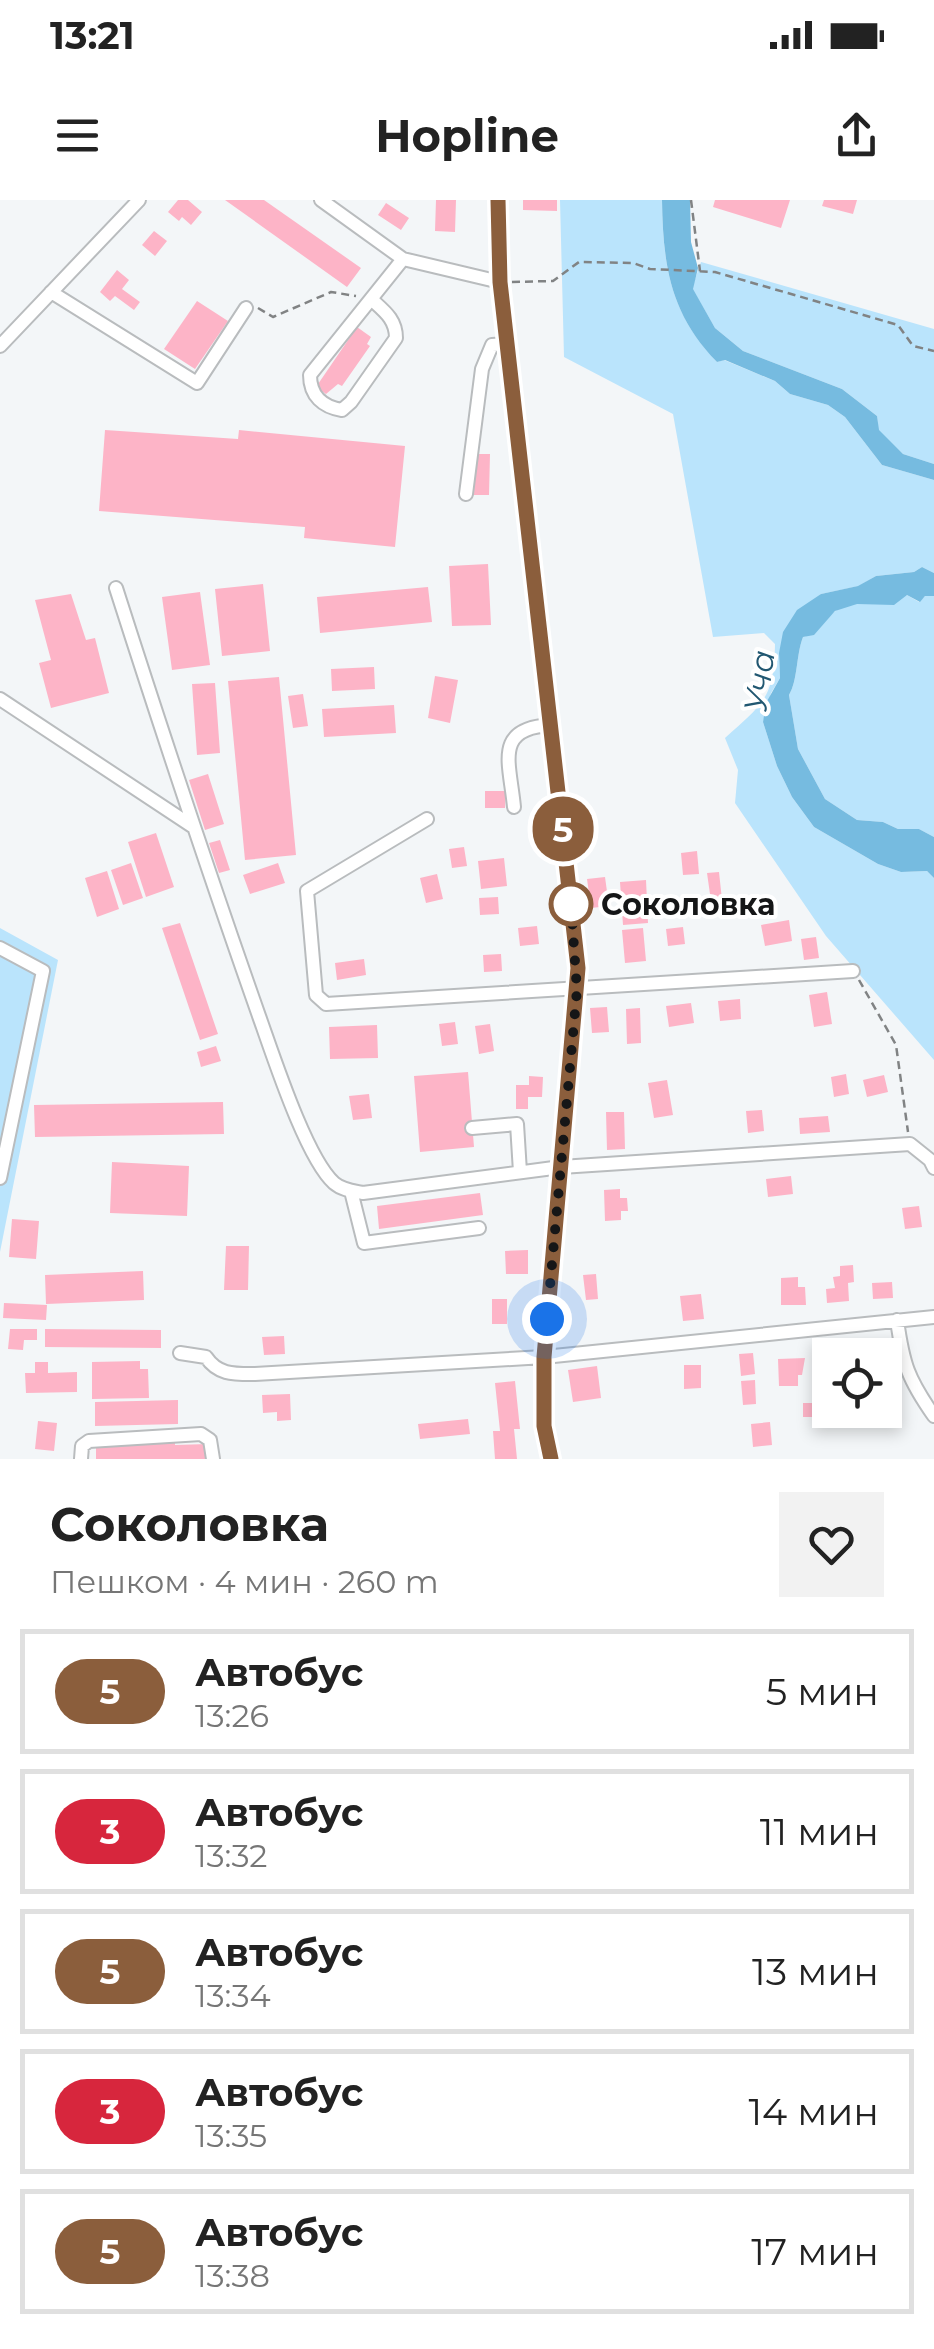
<!DOCTYPE html>
<html lang="ru">
<meta charset="utf-8">
<style>
:root{--surface:#fff;--page:#f2f2f2;--text:#222;--muted:#767676;--line:#e0e0e0}
body{margin:0;font-family:Montserrat,sans-serif;background:var(--page);color:var(--text);height:100vh;display:flex;flex-direction:column;font-size:38px;white-space:nowrap}
*{box-sizing:border-box;margin:0}
p{font-size:32px;color:var(--muted)}
.icon{flex:none;width:55px;height:55px;fill:none;stroke:currentColor;stroke-width:2;stroke-linecap:round;stroke-linejoin:round}
.map{position:relative;height:1259px;overflow:hidden}
.sheet{display:flex;flex-direction:column;background:var(--surface);flex:1}
.sheet>*{flex:none}
.badge{padding:0 20px;border-radius:32px;font-size:35px;line-height:65px}
.fabs{position:absolute;left:812px;top:1138px;display:grid;gap:20px}
.fabs a{display:grid;place-items:center;width:90px;height:90px;border-radius:0px;background:var(--surface);box-shadow:0 5px 15px #0003;font-size:50px}
.you{position:absolute;width:50px;height:50px;margin:-25px;border:8px solid #fff;border-radius:50%;background:#1a73e8;box-shadow:0 0 0 15px #1a73e833}
.map>.badge{position:absolute;translate:-50% -50%;box-shadow:0 0 0 5px #fff}
.round{display:grid;place-items:center;flex:none;width:105px;height:105px;border-radius:0px;background:var(--page)}
.summary{display:flex;align-items:center;justify-content:space-between;height:170px;padding:0 50px}
h1{font-size:48px;font-weight:700;line-height:75px}
ul{padding:0;list-style:none}
li{display:flex;align-items:center;gap:30px;height:125px;margin:0 20px 15px;padding:0 30px;border:5px solid var(--line);border-radius:0px}
li div{flex:1}
li b{display:block;font-size:38px}
li em{font-style:normal}
li .badge{min-width:110px;font-weight:700;text-align:center}
.status{display:flex;justify-content:space-between;align-items:center;height:70px;padding:0 50px;background:var(--surface);direction:ltr}
.status svg{height:28px;fill:currentColor}
header{display:flex;justify-content:space-between;align-items:center;height:130px;padding:0 50px;background:var(--surface);font-size:45px;font-weight:700}
.map>svg:first-child{display:block}
.green{fill:#bae4fc}
.water{fill:#76bbe0}
.building{fill:#fdb4c7}
.lines{fill:none;stroke-linecap:round;stroke-linejoin:round}
.minor-casing{stroke:#b9bcbe;stroke-width:16}
.path{stroke:#818384;stroke-width:2.5;stroke-dasharray:8 5;stroke-linecap:butt}
.minor{stroke:#fff;stroke-width:12}
.line-casing{stroke:#fff;stroke-width:22}
.line{stroke:#8b5e3c;stroke-width:15}
.walk{stroke:#151617;stroke-width:10;stroke-dasharray:0 18}
.stop-dot{fill:#fff;stroke:#8b5e3c;stroke-width:5}
.labels{text-anchor:middle;dominant-baseline:central;stroke-width:8;stroke-linejoin:round;paint-order:stroke}
.stop-label{font-size:30px;font-weight:bold;fill:#151617;stroke:#fff;text-anchor:start}
.water-label{font-size:32px;font-style:italic;fill:#215771;stroke:#fff}
</style>
<div class="status"><b>13:21</b><svg viewBox="0 0 49 12"><path d="M0 12V9h3v3zM5 12V6h3v6zM10 12V3h3v9zM15 12V0h3v12zM26 1h20v11H26zM47 4h2v5h-2z"/></svg></div>
<header><svg class="icon" aria-label="menu" viewBox="0 0 24 24"><path d="M4 6h16M4 12h16M4 18h16"/></svg>Hopline<svg class="icon" aria-label="share" viewBox="0 0 24 24"><path d="M12 15V3M7 8l5-5 5 5M5 13v7h14v-7"/></svg></header>
<div class="map">
<svg width="934" height="1259" viewBox="0 0 934 1259">
<rect width="100%" height="100%" fill="#f3f6f8"/>
<!-- green -->
<path class="green" d="M560,0H662C663,66 670,113 717,162L724,160L775,181L790,194L828,205L845,217L882,265L934,280V373L922,367L914,372L876,376L859,386L821,394L779,453L780,478L771,493L763,522L777,566L792,597L814,627L878,664L901,672L927,671L934,678V860L826,736L735,603L738,570L725,538C764,503 774,498 775,444L764,433L713,437L673,214L564,157Z
M701,62L934,129V264L903,254L878,230L877,216L842,189L743,151L715,128L692,88Z
M907,395L919,402L925,396H934V637L919,629H898L883,622L857,620L825,599L798,549L789,495C798,480 796,455 803,437C819,433 821,421 834,412C854,398 885,403 907,395Z
M0,728L58,760L0,1052Z"/>
<!-- water -->
<path class="water" d="M662,0H690L691,42L698,68L693,89L715,128L743,151L842,189L877,216L879,230L903,254L934,264V280L882,265L845,217L828,205L790,194L775,181L725,160L717,162C670,114 663,65 662,0Z
M922,367L934,373V396H925L920,402L907,395L894,405L857,404L835,411L814,435L803,437C796,455 798,480 789,495L798,549L825,599L857,620L883,622L898,629H919L934,637V678L927,671L901,672L878,664L814,627L792,597L777,566L763,522L766,503L780,478L779,453L783,432L797,410L821,394L858,386L876,376L914,372Z"/>
<!-- building -->
<path class="building" d="M178,0H188L202,12L191,25L182,17L179,21L168,12Z
M225,0H264L361,68L347,87Z
M436,0H456L455,32L435,31Z
M523,0H557V11L523,10Z
M715,0H790L781,28L713,7Z
M824,0H857L853,14L822,6Z
M386,3L409,18L401,30L378,15Z
M154,31L167,41L155,56L142,45Z
M117,70L129,80L122,89L140,102L134,110L115,96L110,101L100,92Z
M197,101L228,121L195,169L164,149Z
M357,127L371,137L367,144L370,146L342,186L338,184L326,194L316,187Z
M105,230L238,239L239,230L405,246L395,347L304,338L305,327L99,311Z
M475,254H490L489,295H474Z
M488,364L491,425L452,426L449,366Z
M263,384L270,451L222,456L215,389Z
M428,387L432,422L320,433L317,397Z
M200,392L210,465L172,470L162,397Z
M71,394L86,440L95,438L109,493L51,508L39,463L51,460L35,400Z
M374,467L375,489L332,491L331,469Z
M435,476L458,480L450,523L428,518Z
M279,477L296,655L245,660L228,481Z
M215,483L220,553L197,555L192,484Z
M303,494L308,526L293,528L288,496Z
M394,505L396,533L324,537L322,509Z
M208,574L224,624L205,630L189,580Z
M485,591H506L505,608H485Z
M156,633L174,687L146,697L128,642Z
M220,640L230,670L219,673L209,643Z
M464,647L467,666L452,668L449,649Z
M697,651L699,674L683,675L681,653Z
M504,658L507,686L481,689L478,661Z
M131,663L143,698L123,705L111,670Z
M278,663L285,683L250,694L243,675Z
M107,671L119,709L97,717L85,678Z
M719,672L722,700L711,701L707,673Z
M437,674L443,699L426,703L420,678Z
M605,677L609,706L591,708L587,679Z
M646,680L648,723L623,725L620,682Z
M498,697L499,714L480,715L479,698Z
M789,720L792,741L765,746L761,725Z
M180,723L218,834L200,840L162,728Z
M537,726L539,744L520,746L518,728Z
M683,727L685,744L668,746L666,729Z
M643,728L646,761L625,763L622,730Z
M816,737L819,758L804,760L801,739Z
M501,754L502,771L484,772L483,755Z
M364,759L366,775L337,780L335,763Z
M827,792L832,824L814,827L809,795Z
M740,799L741,819L720,821L718,801Z
M691,803L694,823L669,827L666,806Z
M607,807L609,832L592,833L590,808Z
M640,808L641,843L627,844L626,809Z
M455,822L458,844L442,846L439,824Z
M490,824L494,851L479,854L475,826Z
M377,825L378,858L330,859L329,827Z
M216,846L221,861L201,867L197,852Z
M468,872L474,947L420,952L414,876Z
M846,874L849,894L834,897L831,877Z
M884,875L888,892L867,897L863,880Z
M529,876L543,877L542,897H528V909H516V885H529Z
M667,880L673,915L654,918L648,883Z
M369,894L372,918L353,920L349,896Z
M223,902L224,934L35,937L34,905Z
M762,910L764,931L748,933L746,911Z
M606,912H624L625,949L607,950Z
M828,916L830,932L800,934L799,918Z
M112,962L189,966L187,1016L110,1013Z
M791,976L793,994L768,997L766,979Z
M620,989V998H627L628,1011H621V1020L605,1021L604,990Z
M480,993L483,1015L379,1029L377,1006Z
M919,1006L922,1027L905,1029L902,1008Z
M12,1019L39,1021L36,1059L9,1057Z
M226,1046H249L248,1090H224Z
M528,1050V1074H506L505,1051Z
M853,1065L854,1082L848,1083L849,1101L827,1103L826,1089L835,1088L833,1077L840,1076V1066Z
M143,1071L144,1100L46,1104L45,1075Z
M596,1074L598,1099L586,1100L583,1075Z
M798,1077V1087H805L806,1105H781V1078Z
M892,1082L893,1098L873,1099L872,1083Z
M701,1094L704,1119L683,1121L680,1096Z
M492,1099H507V1124H492Z
M4,1103L47,1105L46,1120L3,1118Z
M10,1129H37V1140H24L23,1150L8,1149Z
M45,1129L161,1130V1148L45,1147Z
M284,1136L285,1154L264,1155L262,1137Z
M753,1153L755,1174L741,1176L739,1154Z
M805,1158L802,1175H798V1186H779L778,1159Z
M140,1161V1169H148L149,1198L92,1199V1162Z
M35,1162H48V1173L77,1172V1192L26,1193L25,1173H35Z
M684,1165H701V1188L684,1189Z
M597,1166L601,1198L573,1202L568,1170Z
M755,1180L756,1204L743,1205L741,1181Z
M515,1181L520,1229H514L517,1259H495L493,1231H500L495,1183Z
M290,1194L291,1220L277,1221V1212L263,1213L262,1195Z
M178,1200V1224L95,1226V1202Z
M803,1203H821V1217H803Z
M468,1219L470,1234L420,1239L418,1224Z
M38,1221L57,1223L54,1251L35,1249Z
M770,1222L772,1245L753,1247L751,1224Z
M175,1241V1245L208,1244V1259H96V1248Z"/>
<g class="lines">
<defs>
<path id="minor" d="M321,0L403,59L500,82
M498,0L500,82L578,768L544,1157V1226L551,1259
M51,92L197,183L246,108
M371,99C384,111 396,119 396,138L351,202L342,210C323,207 310,196 310,175L403,59
M0,146L139,0
M466,294L482,169L492,145L507,144
M116,388C162,532 209,674 259,816C273,855 306,958 334,983C342,990 353,991 363,993L561,967L910,944L930,960L934,968
M0,499L192,626
M514,607C510,563 493,528 551,525
M427,619L307,691L316,795L326,804L853,771
M0,748L43,771L0,978
M472,928L517,924L520,972
M351,991L364,1043L479,1028
M897,1120C903,1164 908,1179 934,1216
M180,1153L206,1157C218,1175 234,1174 255,1174L544,1157L934,1117
M81,1259L82,1246L89,1241L201,1234L210,1240L213,1259"/>
</defs>
<!-- minor casing -->
<use href="#minor" class="minor-casing"/>
<!-- path -->
<path class="path" d="M691,0L700,71
M512,82L553,81L579,62L633,63L650,69L715,72L898,125L913,146L934,151
M258,108L273,117L331,92L356,96
M859,780L896,845L908,932"/>
<!-- minor -->
<use href="#minor" class="minor"/>
</g>
<g class="lines">
<defs>
<path id="line" d="M498,0L500,82L578,768L544,1157V1226L551,1259"/>
</defs>
<!-- line casing -->
<use href="#line" class="line-casing"/>
<!-- line -->
<use href="#line" class="line"/>
<!-- walk -->
<path class="walk" d="M547,1119L577,790L571,704"/>
</g>
<!-- markers -->
<circle class="stop-dot" cx="571" cy="704" r="20"/>
<g class="labels">
<!-- stop labels -->
<g class="stop-label">
<text x="601" y="704">Соколовка</text>
</g>
<!-- water labels -->
<g class="water-label">
<text transform="translate(759 481) rotate(-82)">Уча</text>
</g>
</g>
</svg>
<div class="fabs">
<a><svg class="icon" aria-label="locate" viewBox="0 0 24 24"><circle cx="12" cy="12" r="6"/><path d="M12 2v4M12 18v4M2 12h4M18 12h4"/></svg></a>
</div>
<div class="you" style="left:547px;top:1119px"></div>
<b class="badge" style="left:563px;top:629px;background:#8b5e3c;color:#fff">5</b>
</div>
<section class="sheet">
<div class="summary"><div><h1>Соколовка</h1><p>Пешком · 4 мин · 260 m</p></div><a class="round"><svg class="icon" aria-label="heart" viewBox="0 0 24 24"><path d="M12 20l-8-8c-3-5 5-10 8-4 3-6 11-1 8 4z"/></svg></a></div>
<ul>
<li><span class="badge" style="background:#8b5e3c;color:#fff">5</span><div><b>Автобус</b><p>13:26</p></div><em>5 мин</em></li>
<li><span class="badge" style="background:#d7263d;color:#fff">3</span><div><b>Автобус</b><p>13:32</p></div><em>11 мин</em></li>
<li><span class="badge" style="background:#8b5e3c;color:#fff">5</span><div><b>Автобус</b><p>13:34</p></div><em>13 мин</em></li>
<li><span class="badge" style="background:#d7263d;color:#fff">3</span><div><b>Автобус</b><p>13:35</p></div><em>14 мин</em></li>
<li><span class="badge" style="background:#8b5e3c;color:#fff">5</span><div><b>Автобус</b><p>13:38</p></div><em>17 мин</em></li>
</ul>
</section>
